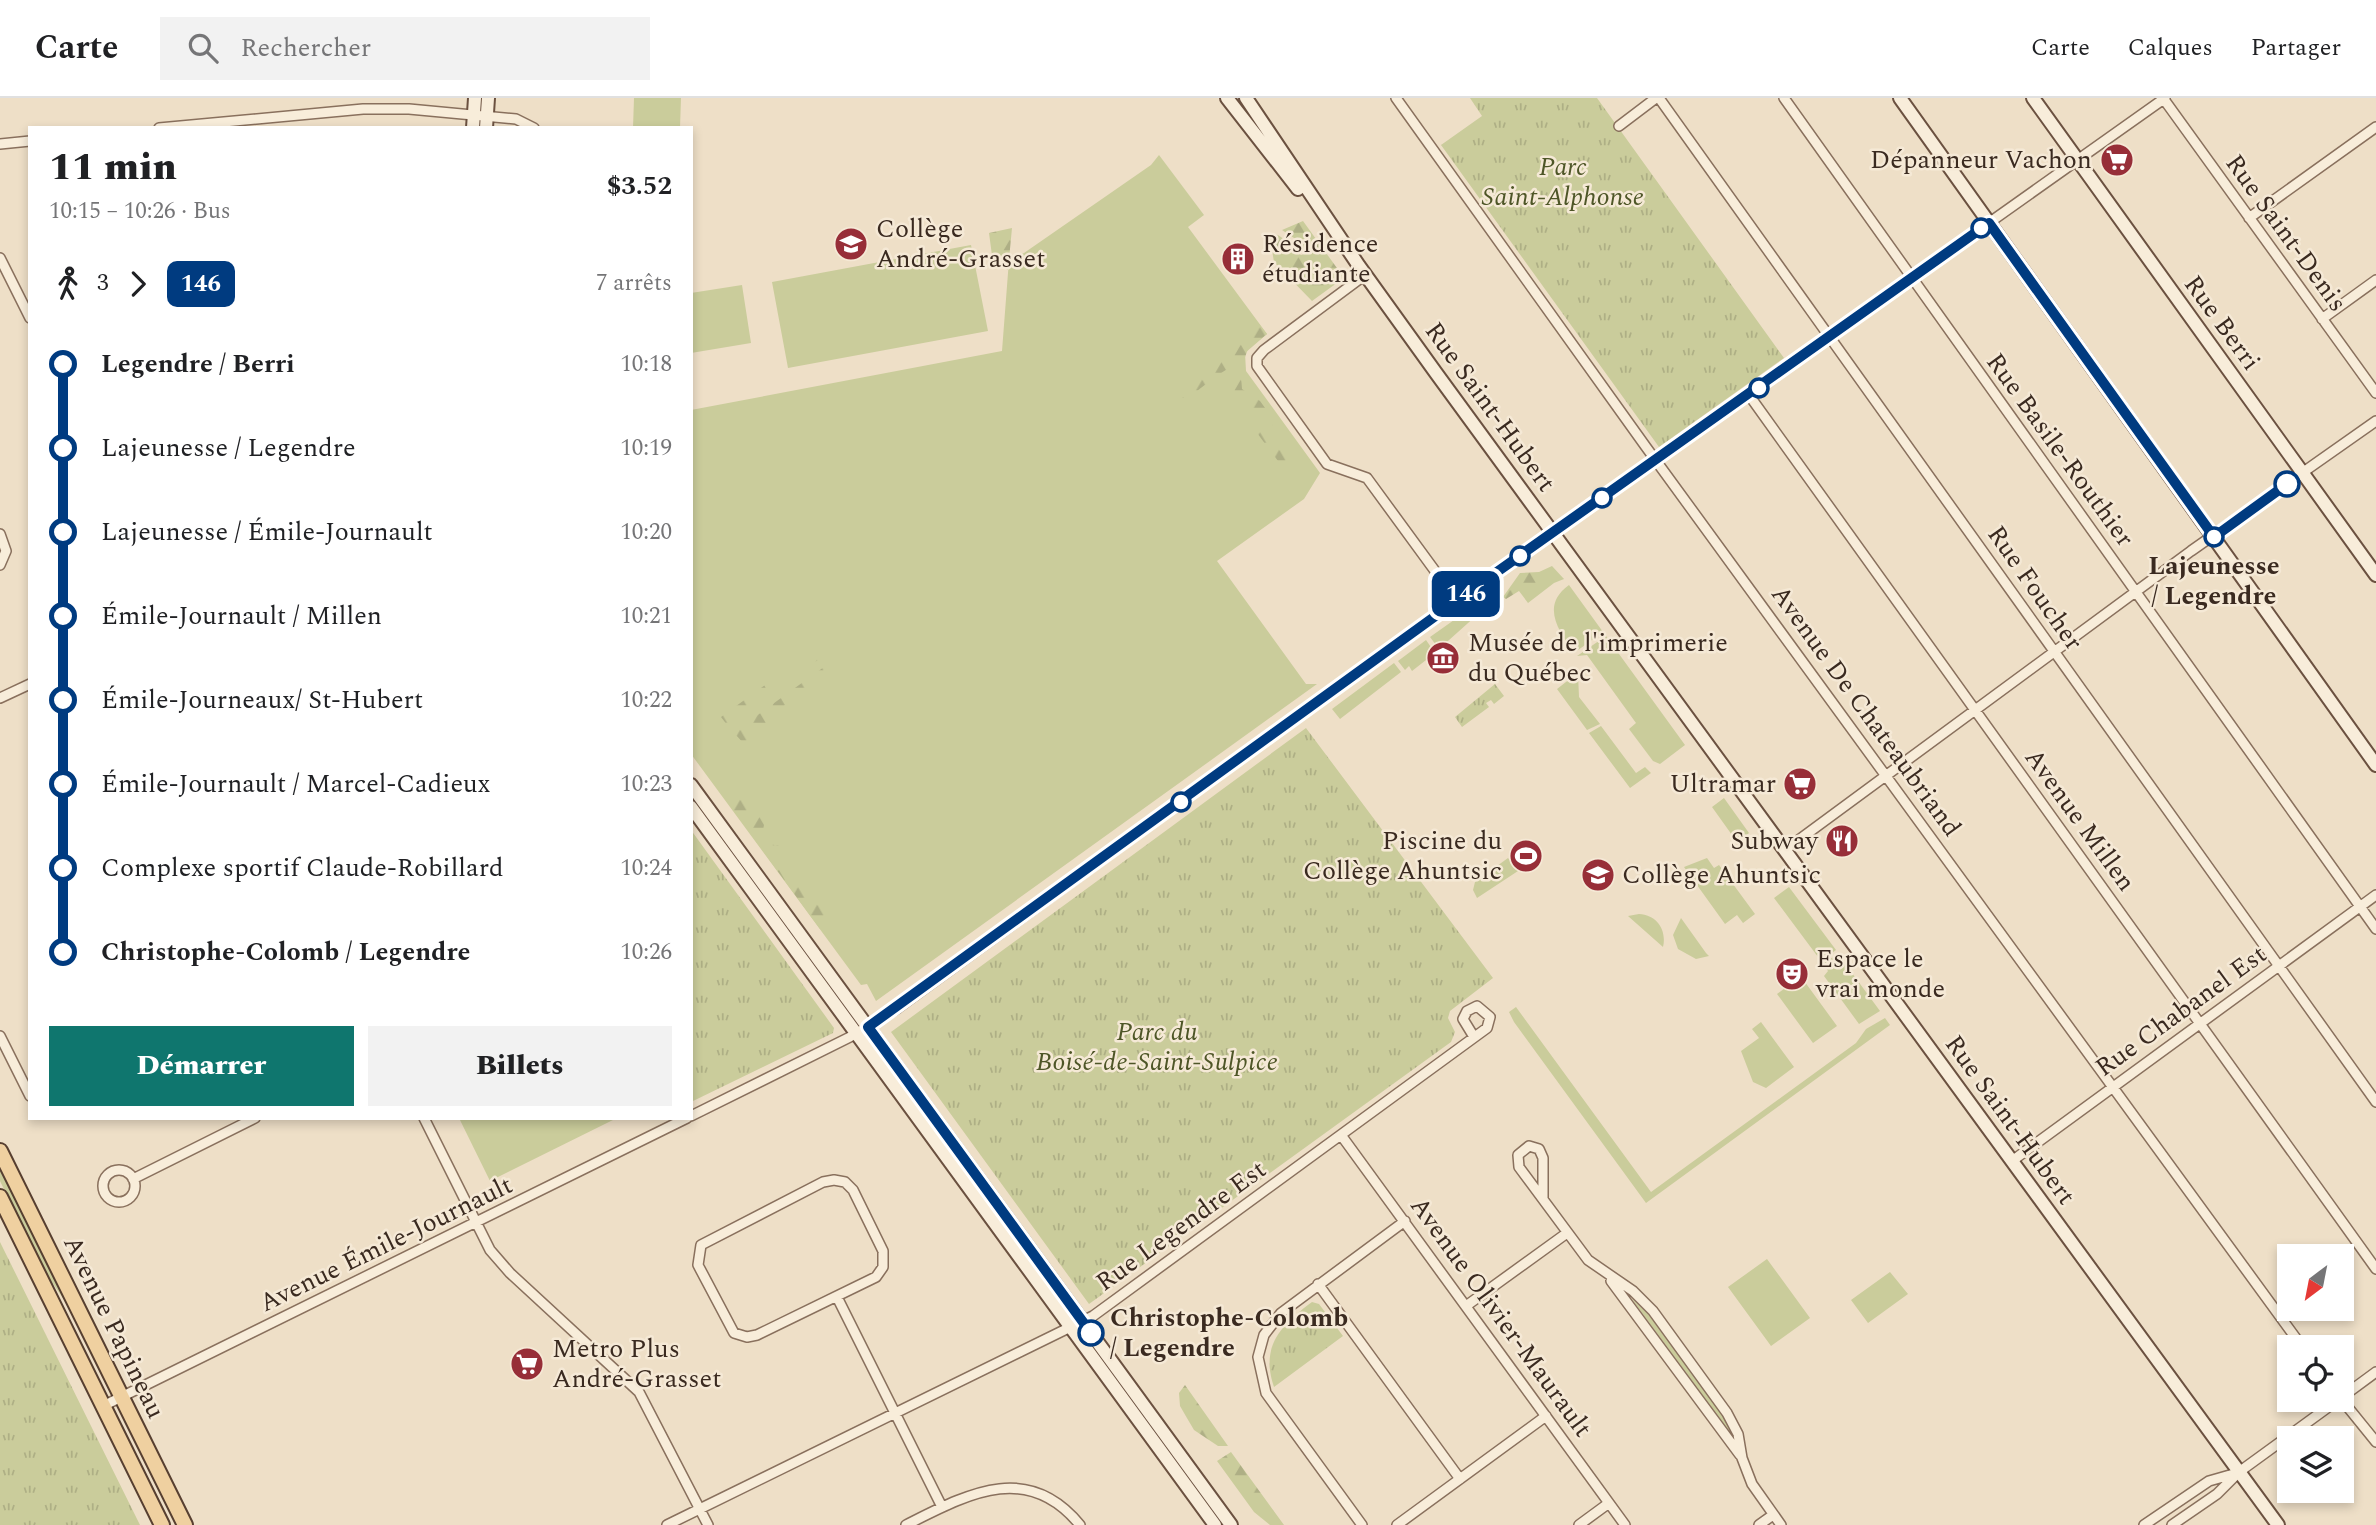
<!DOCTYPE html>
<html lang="fr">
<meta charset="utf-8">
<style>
:root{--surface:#fff;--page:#f2f2f2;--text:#202124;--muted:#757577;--line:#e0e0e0;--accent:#0f766e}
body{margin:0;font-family:Spectral,serif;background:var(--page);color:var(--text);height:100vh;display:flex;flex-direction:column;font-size:26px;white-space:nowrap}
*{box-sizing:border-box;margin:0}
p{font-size:23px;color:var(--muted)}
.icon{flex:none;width:38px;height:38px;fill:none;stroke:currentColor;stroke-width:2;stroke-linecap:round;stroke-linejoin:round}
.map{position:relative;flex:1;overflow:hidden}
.drawer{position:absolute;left:28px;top:28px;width:665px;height:994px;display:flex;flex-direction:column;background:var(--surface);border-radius:0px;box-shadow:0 4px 10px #0003}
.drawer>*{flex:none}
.badge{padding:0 14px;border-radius:10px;font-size:24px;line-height:46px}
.needle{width:46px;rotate:212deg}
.fabs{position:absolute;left:2277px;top:1146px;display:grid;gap:14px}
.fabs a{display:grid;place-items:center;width:77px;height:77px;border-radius:0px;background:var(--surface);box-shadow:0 4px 10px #0003;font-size:35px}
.map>.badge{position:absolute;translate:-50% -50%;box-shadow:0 0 0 4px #fff}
.legs{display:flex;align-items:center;gap:10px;height:77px;padding:0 21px;font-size:23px}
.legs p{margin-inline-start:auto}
.head{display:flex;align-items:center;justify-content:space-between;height:119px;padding:0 21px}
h1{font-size:38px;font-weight:800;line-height:52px}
.cta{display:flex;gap:14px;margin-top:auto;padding:14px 21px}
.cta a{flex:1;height:80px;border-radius:0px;background:var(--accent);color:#fff;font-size:28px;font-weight:800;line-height:80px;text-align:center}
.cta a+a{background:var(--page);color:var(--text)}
ul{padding:0 21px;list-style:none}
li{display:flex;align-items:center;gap:24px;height:84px;font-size:26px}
li i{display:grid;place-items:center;width:10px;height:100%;margin:0 9px;background:currentColor}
li i::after{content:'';width:18px;height:18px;margin:-9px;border:5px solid;border-radius:50%;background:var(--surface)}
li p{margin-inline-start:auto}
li:first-child i{background:linear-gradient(#0000 50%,currentColor 0)}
li:last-child i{background:linear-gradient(currentColor 50%,#0000 0)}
header{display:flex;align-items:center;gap:42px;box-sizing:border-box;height:98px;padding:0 35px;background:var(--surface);border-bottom:2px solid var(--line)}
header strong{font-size:33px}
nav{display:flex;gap:38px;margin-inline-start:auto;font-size:24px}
.search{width:490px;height:63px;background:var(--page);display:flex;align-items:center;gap:18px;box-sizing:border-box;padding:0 24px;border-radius:0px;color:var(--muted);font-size:26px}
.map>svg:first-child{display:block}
.green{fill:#cacc9b}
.forest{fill:url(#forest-firs)}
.park{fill:url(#park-tufts)}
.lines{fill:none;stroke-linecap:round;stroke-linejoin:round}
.street-casing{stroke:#89705d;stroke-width:12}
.secondary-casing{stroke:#6b5140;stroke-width:16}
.primary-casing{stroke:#573f30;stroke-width:18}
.street{stroke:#f8edda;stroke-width:9}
.secondary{stroke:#f8edda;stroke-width:12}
.primary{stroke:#efd0a0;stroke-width:14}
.line-1-casing{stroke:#fff;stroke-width:16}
.line-1{stroke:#003b80;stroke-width:10}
.stop-1-dot{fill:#fff;stroke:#003b80;stroke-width:3.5}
.labels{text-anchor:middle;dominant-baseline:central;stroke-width:5;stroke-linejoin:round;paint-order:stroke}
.poi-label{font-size:26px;fill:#3a2a20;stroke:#f5e9d6;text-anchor:start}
.park-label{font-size:26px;font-style:italic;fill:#4e5627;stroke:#f5e9d6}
.street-label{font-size:26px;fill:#3a2a20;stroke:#f5e9d6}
.stop-label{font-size:26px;font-weight:bold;fill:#3a2a20;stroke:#f5e9d6}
</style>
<header>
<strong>Carte</strong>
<div class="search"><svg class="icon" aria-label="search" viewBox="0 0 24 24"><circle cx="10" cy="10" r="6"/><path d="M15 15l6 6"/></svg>Rechercher</div>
<nav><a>Carte</a><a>Calques</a><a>Partager</a></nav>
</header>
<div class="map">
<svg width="2376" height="1427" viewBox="0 0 2376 1427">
<defs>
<pattern id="forest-firs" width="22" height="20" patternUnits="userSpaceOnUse" patternTransform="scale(1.75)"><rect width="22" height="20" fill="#cacc9b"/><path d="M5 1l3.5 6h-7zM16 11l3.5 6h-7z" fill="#aeaf85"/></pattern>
<pattern id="park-tufts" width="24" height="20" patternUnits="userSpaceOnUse" patternTransform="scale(1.75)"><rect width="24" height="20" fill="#cacc9b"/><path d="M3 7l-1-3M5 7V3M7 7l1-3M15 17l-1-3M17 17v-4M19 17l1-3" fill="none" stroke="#aeaf85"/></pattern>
</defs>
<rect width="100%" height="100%" fill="#eedfc7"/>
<!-- green -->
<path class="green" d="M634,0H681L680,30H633Z
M1159,57L1204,117L1188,129L1267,236L1245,255L1246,273L1320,375L1304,401L1217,463L1306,586H1317L876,903L867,886L861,887L691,656V312L1002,253L1009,162L1024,155L1151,67Z
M971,147L988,233L788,270L772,184Z
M742,187L751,245L691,255V195Z
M1569,487L1603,534L1574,555C1559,533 1540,508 1569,487Z
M1471,510L1477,517L1439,551L1430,539Z
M1606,538L1685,647L1660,666L1653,663L1629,631L1636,625L1587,557L1577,558Z
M1426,542L1435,555L1412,573L1409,568L1405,572L1398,563Z
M1394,565L1401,574L1340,621L1332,611Z
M1578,576L1579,599L1600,626L1587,632L1557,591L1575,577L1578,580Z
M1601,628L1636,675L1645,669L1651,675L1630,690L1589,635Z
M1724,700L1749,735L1737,744L1712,709Z
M1508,760L1518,773L1477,800L1473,792L1475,784Z
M1707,760L1714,770L1719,767L1755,816L1743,825L1737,817L1725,826L1684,769Z
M1789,789L1836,852L1821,863L1774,800Z
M1639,816C1657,817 1667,832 1663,849L1628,818Z
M1681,820L1706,855L1709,858L1696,861L1678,851L1673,837Z
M1838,856L1880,913L1859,926L1824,878L1828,873L1823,866Z
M1802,880L1837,928L1813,945L1777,896L1788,888L1796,893L1793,887Z
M1516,909L1651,1094L1856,945L1866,931L1885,920L1890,927L1646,1105L1514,924L1509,914Z
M1761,924L1794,969L1766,990L1753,984L1741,953L1759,940L1752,931Z
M459,1020H617L490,1083Z
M0,1069L5,1079L69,1209L45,1174L0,1083Z
M1767,1161L1810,1220L1771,1248L1728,1189Z
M1890,1174L1908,1196L1868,1225L1851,1202Z
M1631,1200L1649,1217L1725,1321L1732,1337Z"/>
<!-- forest -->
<path class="forest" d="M1303,123L1342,177L1341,182L1312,203L1274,164L1270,140L1275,136C1284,138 1290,151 1301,157L1307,155L1297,142L1282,132Z
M1012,130L1008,172L993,165L989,135Z
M1259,226L1267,236L1248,251L1244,262C1224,271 1206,286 1188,300H1181L1171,290Z
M1236,271L1241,278L1242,291L1260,303L1273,321V332L1286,345L1295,361L1289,373L1284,371L1222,288L1223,281Z
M1552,468L1564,481L1554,485L1528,505L1519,493L1506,501L1503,499L1520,475L1539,474Z
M816,551L822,559L782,588L776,580Z
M842,556L846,563L770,618V629L745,647L736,637L741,629Z
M772,582L778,591L728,628L721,619Z
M738,698C749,700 758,712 765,721L762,738L775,748L778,747L833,822L820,831L725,701Z
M1185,1287L1228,1348H1218L1194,1332L1180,1308L1179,1295Z
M1231,1354L1284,1427H1270L1254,1414L1217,1363Z"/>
<!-- park -->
<path class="park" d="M1470,0H1597L1784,260L1659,349L1441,47L1482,18Z
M1495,586L1504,598L1494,606L1491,602L1486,605L1489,609L1462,629L1455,619Z
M1306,630L1493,880L1450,913L1448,920L1455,934L1451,944L1089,1206L891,934Z
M691,732L834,930L833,935L691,1004Z
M0,1144L140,1427H0Z
M1312,1204L1319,1206L1343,1238L1274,1289C1260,1248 1281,1227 1312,1204Z"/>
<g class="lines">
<defs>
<path id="street" d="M1396,0L1646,349L2303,1250
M1659,0L2376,1004
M1784,0L2376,831
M2163,0L2376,295
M1619,28L1656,0
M159,30L363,11H409L516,21L534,30
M0,46L30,43
M2249,120L2376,29
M0,160L30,220
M1365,177L1264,252L1257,260V268L1327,366L1367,380L1457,503
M2322,221L2376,182
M1749,297L2376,1171
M0,436L6,453L0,467
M0,600L30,586
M1785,752L2191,453L2376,323
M0,938L30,998
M691,1018L850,939L898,910L1470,493L2165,0
M424,1020L490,1152L510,1175L639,1294L708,1427
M1341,1037L1625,1427
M2012,1063L2376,797
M103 1088a16 16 0 1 1 32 0a16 16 0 1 1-32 0Z
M133,1081L255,1020
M834,1082L845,1084L853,1092L883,1153V1169L876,1179L757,1237L747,1239L734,1235L698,1167L701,1147L823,1084Z
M1543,1101V1060L1539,1051L1529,1048L1518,1057L1519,1069L1588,1162L1633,1193L1653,1213L1727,1315L1738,1336L1742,1360L1752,1386L1781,1427
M1611,1183L1740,1357
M1318,1186L1460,1381
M837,1199L942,1409
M1466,1208L1567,1135
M2342,1299L2376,1274
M2342,1302L2376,1344
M103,1308L687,1020
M667,1427L1093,1218L1487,930L1490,919L1477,908L1467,913L1463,921L1474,939
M906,1427C966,1397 1027,1362 1080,1427
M1362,1427L1266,1295L1258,1259L1264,1237L1281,1215L1405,1123
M1397,1427L1546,1318
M1579,1427L1609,1405
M1759,1427L1773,1417
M2144,1427L2209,1383L2237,1375
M2172,1427L2217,1396L2239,1374L2338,1302"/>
<path id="secondary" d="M1227,0L1298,91
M1246,0L1359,168L1436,275L2278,1427
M1900,0L2376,667
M2033,0L2376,477
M473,30L475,0
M486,30L488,0
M691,687L1231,1427
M691,709L1215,1427"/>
<path id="primary" d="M0,1053L185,1427
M0,1099L162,1427"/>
</defs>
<!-- street casing -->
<use href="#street" class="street-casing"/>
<!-- secondary casing -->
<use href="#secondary" class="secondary-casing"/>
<!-- primary casing -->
<use href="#primary" class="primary-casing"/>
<!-- street -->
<use href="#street" class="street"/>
<!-- secondary -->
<use href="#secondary" class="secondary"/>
<!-- primary -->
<use href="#primary" class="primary"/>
</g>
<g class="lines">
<defs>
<path id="line-1" d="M1091,1235L868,929L1470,493L1989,125L2214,439L2287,386"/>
</defs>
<!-- line-1 casing -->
<use href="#line-1" class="line-1-casing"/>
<!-- line-1 -->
<use href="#line-1" class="line-1"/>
</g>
<!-- icons -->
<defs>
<symbol id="supermarket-disc" viewBox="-11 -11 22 22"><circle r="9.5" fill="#972e38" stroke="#f5e9d6"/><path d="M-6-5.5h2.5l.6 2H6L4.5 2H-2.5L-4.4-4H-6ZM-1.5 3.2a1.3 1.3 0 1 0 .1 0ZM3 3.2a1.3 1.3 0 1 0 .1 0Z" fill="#fff"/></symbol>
<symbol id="university-disc" viewBox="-11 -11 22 22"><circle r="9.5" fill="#972e38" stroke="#f5e9d6"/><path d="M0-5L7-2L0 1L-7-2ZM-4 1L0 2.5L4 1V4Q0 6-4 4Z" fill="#fff"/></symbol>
<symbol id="building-disc" viewBox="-11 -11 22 22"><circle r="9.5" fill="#972e38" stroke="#f5e9d6"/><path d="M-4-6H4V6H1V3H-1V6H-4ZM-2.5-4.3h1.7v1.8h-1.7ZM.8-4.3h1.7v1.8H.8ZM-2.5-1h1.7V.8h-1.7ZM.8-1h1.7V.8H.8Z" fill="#fff"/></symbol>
<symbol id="museum-disc" viewBox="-11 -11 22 22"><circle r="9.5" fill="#972e38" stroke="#f5e9d6"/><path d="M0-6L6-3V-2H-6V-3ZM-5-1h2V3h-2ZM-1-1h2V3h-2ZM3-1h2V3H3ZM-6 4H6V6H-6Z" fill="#fff"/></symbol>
<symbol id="restaurant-disc" viewBox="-11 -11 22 22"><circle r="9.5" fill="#972e38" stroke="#f5e9d6"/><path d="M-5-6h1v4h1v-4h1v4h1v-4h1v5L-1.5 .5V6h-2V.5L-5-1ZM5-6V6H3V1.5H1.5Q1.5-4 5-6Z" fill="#fff"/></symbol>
<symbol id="stadium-disc" viewBox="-11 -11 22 22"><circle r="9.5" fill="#972e38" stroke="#f5e9d6"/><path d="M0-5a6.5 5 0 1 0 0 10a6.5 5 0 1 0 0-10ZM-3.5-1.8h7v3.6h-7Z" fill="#fff"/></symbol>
<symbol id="theatre-disc" viewBox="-11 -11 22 22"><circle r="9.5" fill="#972e38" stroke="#f5e9d6"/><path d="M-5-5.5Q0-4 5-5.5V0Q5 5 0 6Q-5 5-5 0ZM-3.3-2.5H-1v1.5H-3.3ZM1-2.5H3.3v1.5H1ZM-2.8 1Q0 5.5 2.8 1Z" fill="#fff"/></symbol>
</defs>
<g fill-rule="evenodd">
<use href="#supermarket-disc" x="2098" y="43" width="38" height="38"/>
<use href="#university-disc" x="832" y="127" width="38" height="38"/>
<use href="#building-disc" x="1219" y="142" width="38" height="38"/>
<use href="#museum-disc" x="1424" y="541" width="38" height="38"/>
<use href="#supermarket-disc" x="1781" y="667" width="38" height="38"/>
<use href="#restaurant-disc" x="1823" y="724" width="38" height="38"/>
<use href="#stadium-disc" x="1507" y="739" width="38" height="38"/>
<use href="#university-disc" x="1579" y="758" width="38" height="38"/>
<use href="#theatre-disc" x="1773" y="857" width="38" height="38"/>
<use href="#supermarket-disc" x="508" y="1247" width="38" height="38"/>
</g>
<!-- markers -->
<g class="stop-1-dot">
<circle cx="1981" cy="130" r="9"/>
<circle cx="1759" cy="290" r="9"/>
<circle cx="2287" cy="386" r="12"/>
<circle cx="1602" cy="400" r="9"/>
<circle cx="2214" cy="439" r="9"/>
<circle cx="1520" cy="458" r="9"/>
<circle cx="1181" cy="704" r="9"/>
<circle cx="1091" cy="1235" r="12"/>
</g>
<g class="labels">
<!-- poi labels -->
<g class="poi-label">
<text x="2092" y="62" text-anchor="end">Dépanneur Vachon</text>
<text x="876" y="131">Collège<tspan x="876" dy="30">André-Grasset</tspan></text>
<text x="1262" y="146">Résidence<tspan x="1262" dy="30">étudiante</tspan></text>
<text x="1468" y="545">Musée de l'imprimerie<tspan x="1468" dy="30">du Québec</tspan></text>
<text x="1776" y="686" text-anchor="end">Ultramar</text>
<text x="1502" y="743" text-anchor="end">Piscine du<tspan x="1502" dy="30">Collège Ahuntsic</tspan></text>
<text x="1818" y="743" text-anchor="end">Subway</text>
<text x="1622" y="777">Collège Ahuntsic</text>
<text x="1816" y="861">Espace le<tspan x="1816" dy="30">vrai monde</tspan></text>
<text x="552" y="1251">Metro Plus<tspan x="552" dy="30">André-Grasset</tspan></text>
</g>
<!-- park labels -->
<g class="park-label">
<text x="1563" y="69">Parc<tspan x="1563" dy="30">Saint-Alphonse</tspan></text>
<text x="1157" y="934">Parc du<tspan x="1157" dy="30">Boisé-de-Saint-Sulpice</tspan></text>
</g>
<!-- street labels -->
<g class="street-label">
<text transform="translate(2286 135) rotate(54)">Rue Saint-Denis</text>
<text transform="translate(2222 225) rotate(54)">Rue Berri</text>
<text transform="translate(1490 309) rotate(54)">Rue Saint-Hubert</text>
<text transform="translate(2060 352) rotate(54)">Rue Basile-Routhier</text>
<text transform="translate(2035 490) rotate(55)">Rue Foucher</text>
<text transform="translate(1866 613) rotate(54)">Avenue De Chateaubriand</text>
<text transform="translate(2080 722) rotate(54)">Avenue Millen</text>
<text transform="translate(2181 913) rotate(-36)">Rue Chabanel Est</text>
<text transform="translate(2010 1022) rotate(54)">Rue Saint-Hubert</text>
<text transform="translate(1181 1128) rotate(-36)">Rue Legendre Est</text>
<text transform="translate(386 1146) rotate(-26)">Avenue Émile-Journault</text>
<text transform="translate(1501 1219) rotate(54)">Avenue Olivier-Maurault</text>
<text transform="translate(114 1229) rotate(64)">Avenue Papineau</text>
</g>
<!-- stop labels -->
<g class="stop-label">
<text x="2214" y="468">Lajeunesse<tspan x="2214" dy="30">/ Legendre</tspan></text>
<text x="1110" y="1220" text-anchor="start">Christophe-Colomb<tspan x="1110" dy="30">/ Legendre</tspan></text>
</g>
</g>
</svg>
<div class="fabs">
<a><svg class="needle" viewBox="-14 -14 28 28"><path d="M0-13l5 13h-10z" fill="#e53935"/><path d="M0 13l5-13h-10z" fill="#757577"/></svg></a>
<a><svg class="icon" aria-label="locate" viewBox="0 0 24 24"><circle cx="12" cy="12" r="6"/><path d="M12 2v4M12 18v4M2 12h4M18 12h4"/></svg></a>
<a><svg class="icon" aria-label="layers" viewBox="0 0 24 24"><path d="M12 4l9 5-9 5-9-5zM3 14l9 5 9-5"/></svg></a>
</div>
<b class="badge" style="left:1466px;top:496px;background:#003b80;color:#fff">146</b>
<section class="drawer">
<div class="head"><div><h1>11 min</h1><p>10:15 – 10:26 · Bus</p></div><b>$3.52</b></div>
<div class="legs"><svg class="icon" aria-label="walk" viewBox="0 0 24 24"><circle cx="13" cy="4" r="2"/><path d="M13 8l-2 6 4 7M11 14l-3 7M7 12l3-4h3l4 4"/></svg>3<svg class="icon" aria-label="forward" viewBox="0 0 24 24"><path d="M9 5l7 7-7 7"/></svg><b class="badge" style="background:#003b80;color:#fff">146</b><p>7 arrêts</p></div>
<ul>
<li><i style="color:#003b80"></i><b>Legendre / Berri</b><p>10:18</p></li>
<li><i style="color:#003b80"></i><span>Lajeunesse / Legendre</span><p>10:19</p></li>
<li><i style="color:#003b80"></i><span>Lajeunesse / Émile-Journault</span><p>10:20</p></li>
<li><i style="color:#003b80"></i><span>Émile-Journault / Millen</span><p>10:21</p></li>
<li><i style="color:#003b80"></i><span>Émile-Journeaux/ St-Hubert</span><p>10:22</p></li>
<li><i style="color:#003b80"></i><span>Émile-Journault / Marcel-Cadieux</span><p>10:23</p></li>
<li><i style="color:#003b80"></i><span>Complexe sportif Claude-Robillard</span><p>10:24</p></li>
<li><i style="color:#003b80"></i><b>Christophe-Colomb / Legendre</b><p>10:26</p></li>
</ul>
<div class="cta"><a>Démarrer</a><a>Billets</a></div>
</section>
</div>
